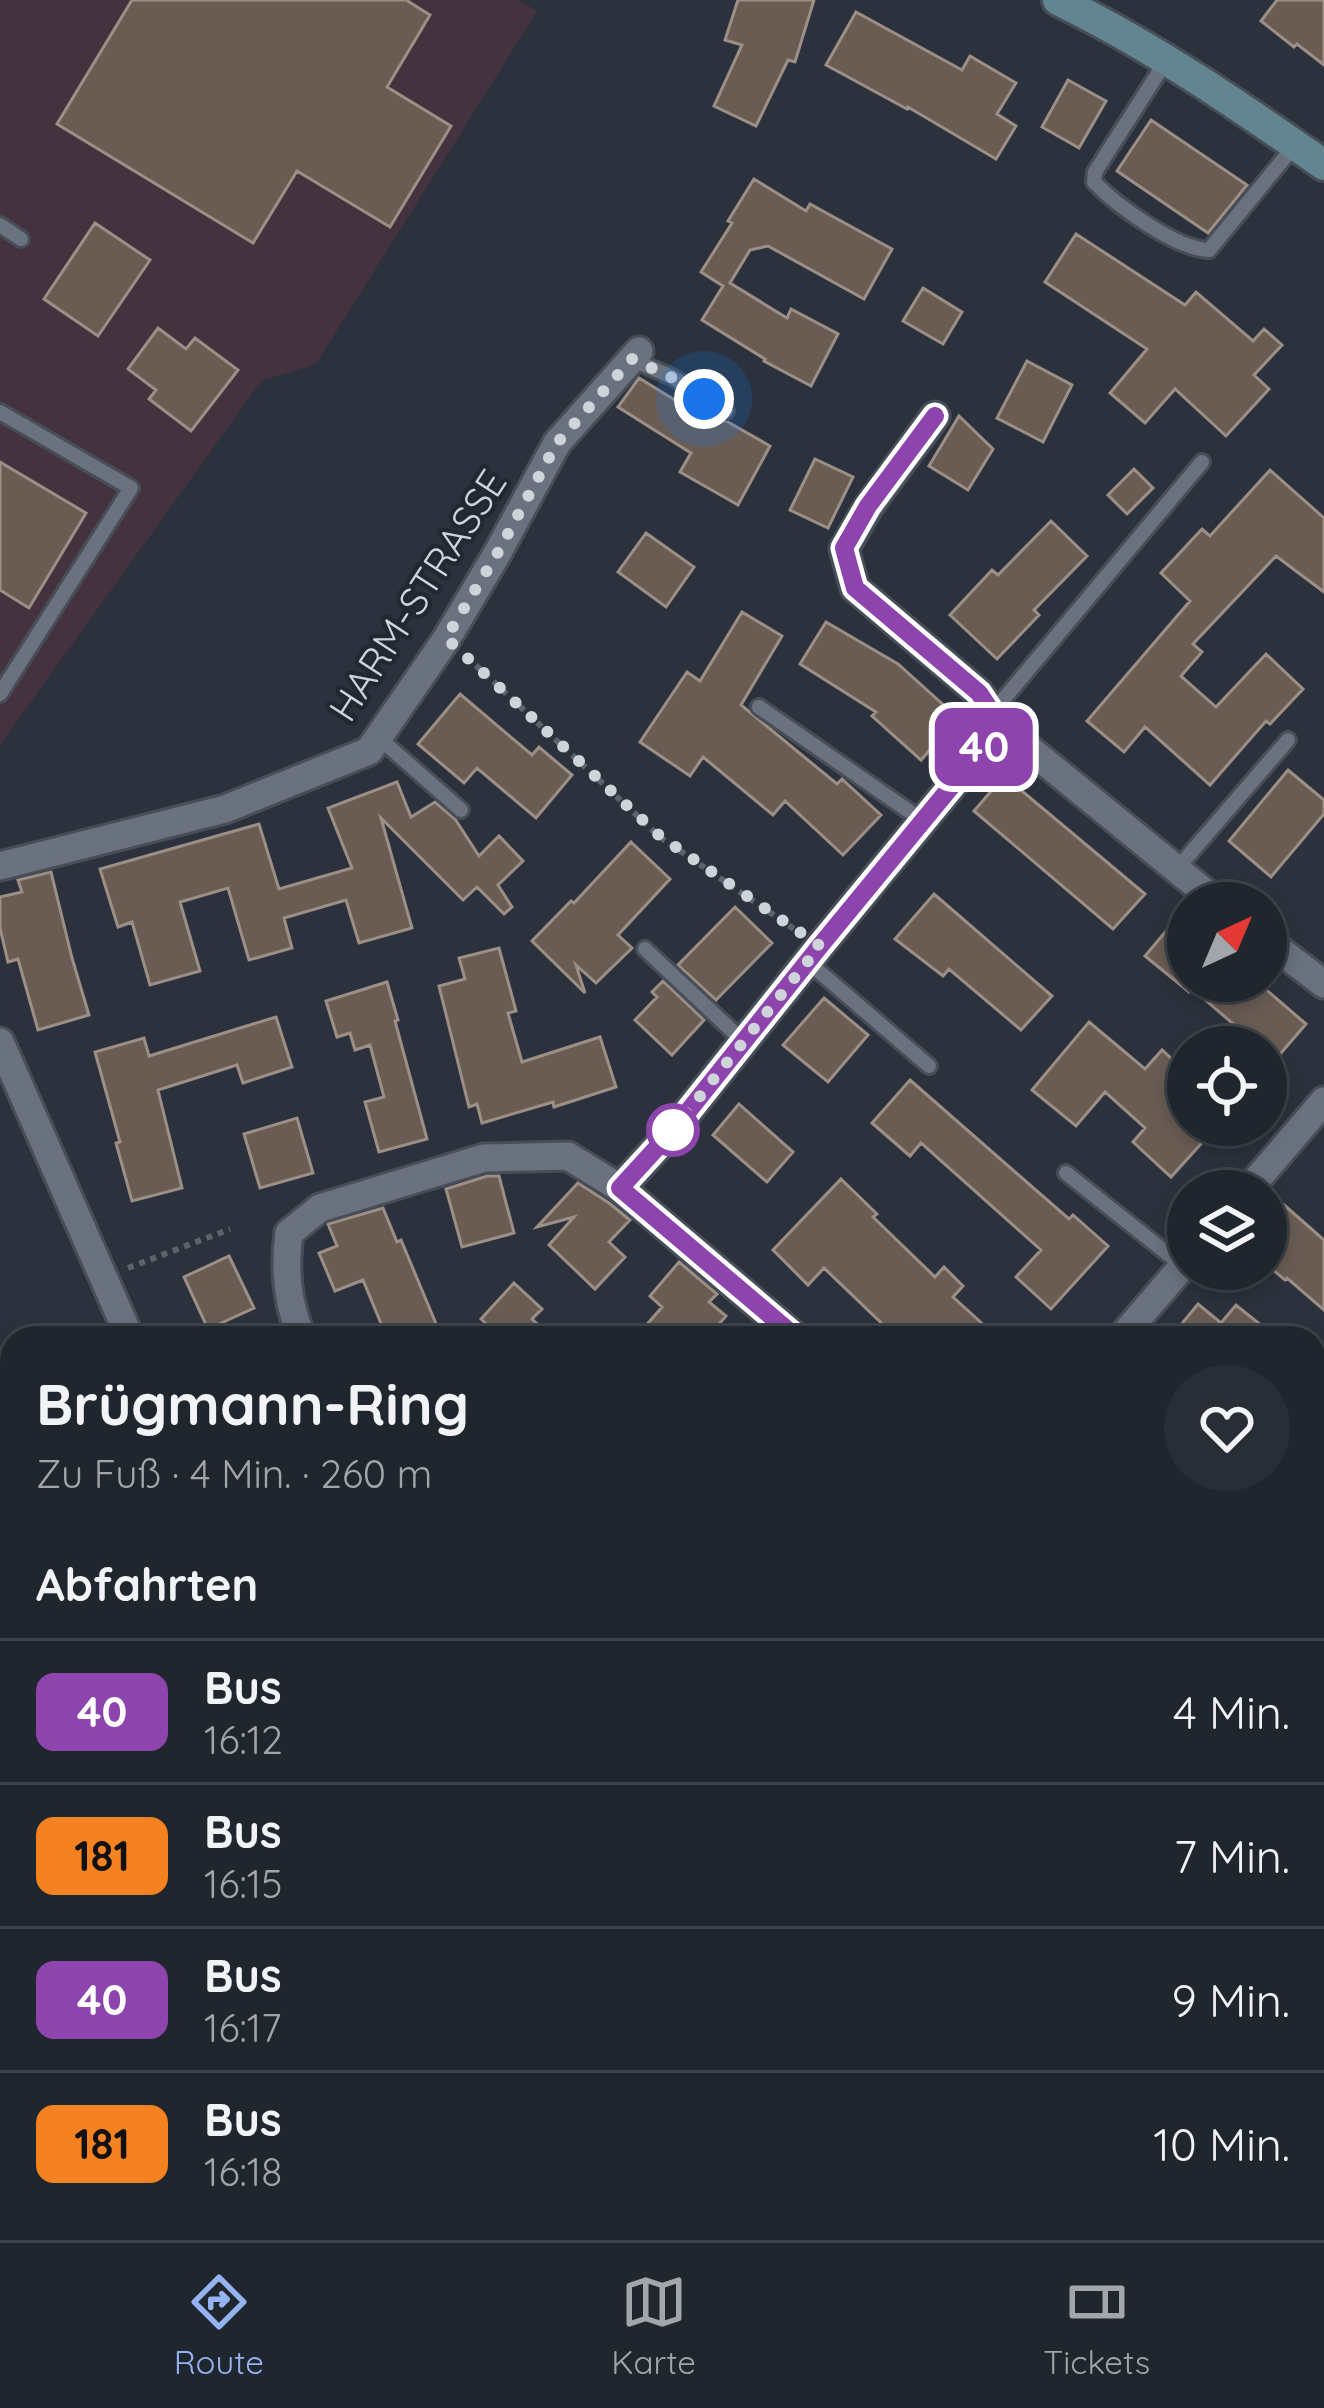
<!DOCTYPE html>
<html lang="de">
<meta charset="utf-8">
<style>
:root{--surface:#20262e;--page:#282e36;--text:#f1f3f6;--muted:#a2a5aa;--line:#3d434a;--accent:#95b2f1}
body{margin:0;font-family:Quicksand,sans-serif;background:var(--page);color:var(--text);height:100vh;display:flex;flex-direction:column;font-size:45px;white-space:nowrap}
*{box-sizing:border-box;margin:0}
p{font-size:39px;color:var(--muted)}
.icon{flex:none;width:66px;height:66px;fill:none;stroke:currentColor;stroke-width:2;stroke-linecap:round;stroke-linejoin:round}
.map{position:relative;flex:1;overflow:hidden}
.details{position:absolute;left:0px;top:1326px;width:1326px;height:915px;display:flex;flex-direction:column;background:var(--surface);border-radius:36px 36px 0 0;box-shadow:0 6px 18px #0003,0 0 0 3px var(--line)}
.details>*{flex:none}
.badge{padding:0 24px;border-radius:18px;font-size:42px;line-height:78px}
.needle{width:78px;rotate:44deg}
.tools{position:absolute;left:1167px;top:882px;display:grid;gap:24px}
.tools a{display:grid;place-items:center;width:120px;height:120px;border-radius:50%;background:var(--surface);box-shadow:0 6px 18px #0003,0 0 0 3px var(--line);font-size:60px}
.you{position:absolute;width:60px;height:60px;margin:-30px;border:9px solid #fff;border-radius:50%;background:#1a73e8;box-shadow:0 0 0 18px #1a73e833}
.map>.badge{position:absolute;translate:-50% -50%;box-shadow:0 0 0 6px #fff}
h2{padding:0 36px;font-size:45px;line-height:108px}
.round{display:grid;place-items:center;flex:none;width:126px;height:126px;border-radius:63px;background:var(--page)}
.head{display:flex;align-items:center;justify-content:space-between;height:204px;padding:0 36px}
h1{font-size:57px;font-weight:700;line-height:90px}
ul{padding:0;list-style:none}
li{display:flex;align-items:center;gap:36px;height:144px;padding:0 36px;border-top:3px solid var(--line)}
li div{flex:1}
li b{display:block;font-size:45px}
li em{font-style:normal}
li .badge{min-width:132px;font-weight:700;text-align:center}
.tab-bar{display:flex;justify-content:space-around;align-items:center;height:168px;border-top:3px solid var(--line);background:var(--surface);font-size:33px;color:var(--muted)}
.tab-bar a{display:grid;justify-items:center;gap:6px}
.tab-bar .on{color:var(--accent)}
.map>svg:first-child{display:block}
.industrial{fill:#44333e}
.green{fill:#4b5825}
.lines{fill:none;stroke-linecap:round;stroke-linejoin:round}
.stream{stroke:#031e44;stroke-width:9}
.building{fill:#695c53;stroke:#9d8f85;stroke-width:3}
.lane-casing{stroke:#484e57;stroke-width:20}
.street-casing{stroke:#484e57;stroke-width:33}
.secondary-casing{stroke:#484e57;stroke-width:36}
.path{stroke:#5d636d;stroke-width:6;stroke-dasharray:6 6;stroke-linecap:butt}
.lane{stroke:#6a727f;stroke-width:14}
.street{stroke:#6a727f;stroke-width:27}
.secondary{stroke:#638591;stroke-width:30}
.line-casing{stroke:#fff;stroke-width:27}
.line{stroke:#8e44ad;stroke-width:18}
.walk{stroke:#cfd4db;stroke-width:12;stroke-dasharray:0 21.6}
.stop-dot{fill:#fff;stroke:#8e44ad;stroke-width:6}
.labels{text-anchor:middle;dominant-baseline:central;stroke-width:9;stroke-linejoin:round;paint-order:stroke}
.street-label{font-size:39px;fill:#cfd4db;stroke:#222833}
</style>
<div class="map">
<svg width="1324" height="2240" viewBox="0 0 1324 2240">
<rect width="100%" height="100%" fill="#2b323d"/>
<!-- industrial -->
<path class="industrial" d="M0,0H519L537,11L316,364L261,381L0,745Z"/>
<!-- green -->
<path class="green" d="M12,1623V2229H156L168,2233L188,2229H294L283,2240H11L0,2238V1635Z
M362,2229H964L979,2240H351Z"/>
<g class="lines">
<!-- stream -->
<path class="stream" d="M979,2229L994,2240"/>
</g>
<!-- building -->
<path class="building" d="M132,0H406L430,15L387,87L451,126L390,227L297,171L253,243L57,124Z
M738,0H814L795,62L788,60L756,126L714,106L742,45L725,40Z
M1277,0H1324V65L1297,44L1294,47L1261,21Z
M856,12L962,70L970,56L1016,83L997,114L1016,126L996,159L908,107L907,109L826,65Z
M1068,80L1106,101L1079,148L1042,127Z
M1151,120L1247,185L1208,233L1117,171Z
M754,179L806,211L810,204L892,249L864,299L768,246L750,250L730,283L787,318L791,309L838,334L811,386L764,361L765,359L702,320L723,286L701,272L732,223L728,221Z
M95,223L150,260L98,336L44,299Z
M1076,234L1185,305L1196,292L1253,341L1264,329L1282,345L1254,375L1269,389L1226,436L1175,389L1145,423L1110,393L1147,349L1045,282Z
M923,288L962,312L943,344L903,321Z
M158,328L186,349L195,338L238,370L191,431L149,399L156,390L128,369Z
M1027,361L1072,385L1043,442L997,418Z
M639,378L709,421L712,415L728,422L770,446L738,505L680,472L691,453L618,407Z
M959,416L993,449L968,490L929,466Z
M815,459L853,477L828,528L790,510Z
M0,462L86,513L29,608L0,590Z
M1134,469L1153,488L1127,514L1108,495Z
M1270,470L1324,518V592L1276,556L1193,644L1202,652L1181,676L1216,707L1266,654L1303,689L1270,724L1266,721L1210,785L1145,727L1124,752L1087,721L1190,601L1161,573L1202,529L1210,536Z
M1051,521L1087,556L1034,610L1039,615L997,659L950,615L992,570L998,575Z
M646,533L694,567L666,607L618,572Z
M742,612L782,636L741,705L837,784L842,779L881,815L843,855L785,801L773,815L703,757L690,776L640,742L687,672L700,681Z
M826,622L898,664L958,718L921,760L872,716L876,712L800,664Z
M460,694L532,755L539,747L572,775L536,818L477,768L464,783L418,744Z
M1288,770L1324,800V814L1271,877L1229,841Z
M1004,776L1145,894L1113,929L974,811Z
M397,782L411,817L435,802L455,819L479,856L499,836L523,861L498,885L512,907L504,914L477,887L463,900L381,818L412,928L359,943L346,900L284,918L292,948L249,960L228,888L180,902L200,971L150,985L132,922L118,927L100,869L259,824L279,889L352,868L328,808Z
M631,842L670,879L618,935L632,948L596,983L576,965L585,993L532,941L571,901L574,903Z
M51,872L72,958L89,1015L38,1030L18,959L8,962L0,928V897L22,892L18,880Z
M934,894L1052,996L1021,1030L949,969L943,976L895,939Z
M1188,905V981H1256L1306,1024L1275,1060L1266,1052V1047H1260L1188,985V991L1145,956Z
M735,907L772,943L716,1000L678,965Z
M499,948L516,1011L508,1013L522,1062L600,1037L616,1087L554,1107L553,1102L482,1123L477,1104L469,1107L439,986L465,979L459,958Z
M663,981L704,1020L672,1055L635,1020L657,997L652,992Z
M387,982L398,1020L395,1021L427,1139L379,1152L365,1102L384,1097L370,1045L355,1050L350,1033L337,1037L326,1001Z
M824,998L868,1035L828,1082L783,1045Z
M276,1017L292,1067L243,1083L237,1065L158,1090L182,1188L132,1201L116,1143L120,1142L95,1052L144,1038L149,1056Z
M1089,1022L1145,1069L1162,1050L1188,1074V1125H1218L1171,1177L1133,1142L1145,1128L1105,1092L1076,1126L1032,1090Z
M910,1080L1069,1219L1073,1215L1108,1246L1051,1309L1016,1277L1041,1250L921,1143L910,1156L872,1123Z
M739,1104L793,1152L767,1182L713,1135Z
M297,1118L313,1173L260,1188L244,1134Z
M487,1176H499L514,1233L462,1247L446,1189Z
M841,1179L877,1214L873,1217L935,1277L944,1267L963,1286L953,1297L998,1338H897L824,1268L808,1285L773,1250Z
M578,1183L609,1203L630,1220L609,1242L625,1257L595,1289L549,1245L574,1217L537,1227Z
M1283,1204L1324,1240V1310L1287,1278L1285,1280L1266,1264V1222Z
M383,1208L397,1242L401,1240L442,1338H387L363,1280L335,1291L319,1253L337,1246L328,1224Z
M229,1256L254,1308L208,1329L184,1277Z
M679,1262L717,1294L709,1302L726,1316L707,1338H635L662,1307L650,1296Z
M514,1283L542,1309L532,1319L552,1338H502L481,1319Z
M1198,1304L1221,1323L1236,1305L1277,1338H1170Z"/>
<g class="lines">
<defs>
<path id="lane" d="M1166,61L1095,172L1094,182C1117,206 1176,249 1209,250L1295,145
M0,225L21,239
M631,359L672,377L726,411
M0,412L131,488L0,694
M759,707L923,821
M992,713L1202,462
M379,738L461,810
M1175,871L1288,740
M645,949L744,1042
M808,962L929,1066
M1066,1173L1183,1266
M1314,1753L1324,1741"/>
<path id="street" d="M935,416L869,506L844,549L855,588L979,693L1001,726L1218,903
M0,866L225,809L369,751L447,638L497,554L557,443L639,351
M1266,940L1324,984
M0,1042L130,1338
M620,1188L674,1129L820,946L1001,726
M1247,1191L1324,1101
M302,1338C287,1303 284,1270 289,1233L320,1208L484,1158L568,1156L620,1188L797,1338
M1121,1338L1188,1260
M1314,1780L1324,1788
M1225,2229L1239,2240
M322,2240L333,2229"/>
<path id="secondary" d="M1058,0C1152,46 1238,105 1324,165"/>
</defs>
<!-- lane casing -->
<use href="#lane" class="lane-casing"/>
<!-- street casing -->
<use href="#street" class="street-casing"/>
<!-- secondary casing -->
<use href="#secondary" class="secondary-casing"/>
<!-- path -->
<path class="path" d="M467,657L660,837L797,931
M128,1268L230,1229"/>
<!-- lane -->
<use href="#lane" class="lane"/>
<!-- street -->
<use href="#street" class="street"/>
<!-- secondary -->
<use href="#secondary" class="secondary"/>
</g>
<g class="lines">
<defs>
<path id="line" d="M797,1338L620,1188L674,1129L820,946L1001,726L979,693L855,588L844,548L868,506L935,416"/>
</defs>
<!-- line casing -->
<use href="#line" class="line-casing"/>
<!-- line -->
<use href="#line" class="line"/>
<!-- walk -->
<path class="walk" d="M673,1130L820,946L661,837L446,638L497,554L557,443L632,359L671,377L704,399"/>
</g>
<!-- markers -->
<circle class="stop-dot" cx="673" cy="1130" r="24"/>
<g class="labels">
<!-- street labels -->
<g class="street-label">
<text transform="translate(417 595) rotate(-57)">HARM-STRASSE</text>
</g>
</g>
</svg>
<div class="tools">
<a><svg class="needle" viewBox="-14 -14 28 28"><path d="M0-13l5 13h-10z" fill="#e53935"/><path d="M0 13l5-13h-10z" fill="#a2a5aa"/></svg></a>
<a><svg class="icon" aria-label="locate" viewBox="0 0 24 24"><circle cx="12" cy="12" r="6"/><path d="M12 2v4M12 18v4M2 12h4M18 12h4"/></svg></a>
<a><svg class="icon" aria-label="layers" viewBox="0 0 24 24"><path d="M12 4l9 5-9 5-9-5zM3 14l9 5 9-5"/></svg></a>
</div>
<div class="you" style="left:704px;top:399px"></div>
<b class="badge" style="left:984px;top:747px;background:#8e44ad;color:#fff">40</b>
<section class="details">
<div class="head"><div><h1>Brügmann-Ring</h1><p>Zu Fuß · 4 Min. · 260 m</p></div><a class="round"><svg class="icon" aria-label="heart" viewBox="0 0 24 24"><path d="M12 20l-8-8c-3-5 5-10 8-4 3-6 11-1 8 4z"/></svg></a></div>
<h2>Abfahrten</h2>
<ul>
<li><span class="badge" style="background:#8e44ad;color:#fff">40</span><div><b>Bus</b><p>16:12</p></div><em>4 Min.</em></li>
<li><span class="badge" style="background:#f58220;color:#111">181</span><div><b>Bus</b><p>16:15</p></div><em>7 Min.</em></li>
<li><span class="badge" style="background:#8e44ad;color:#fff">40</span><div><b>Bus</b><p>16:17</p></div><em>9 Min.</em></li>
<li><span class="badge" style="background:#f58220;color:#111">181</span><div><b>Bus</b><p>16:18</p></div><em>10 Min.</em></li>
</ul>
</section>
</div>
<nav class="tab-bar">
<a class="on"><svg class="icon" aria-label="directions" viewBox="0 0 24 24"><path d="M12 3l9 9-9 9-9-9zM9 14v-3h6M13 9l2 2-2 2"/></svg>Route</a>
<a><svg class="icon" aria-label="map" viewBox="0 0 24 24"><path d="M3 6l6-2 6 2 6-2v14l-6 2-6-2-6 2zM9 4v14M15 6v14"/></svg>Karte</a>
<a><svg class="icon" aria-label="tickets" viewBox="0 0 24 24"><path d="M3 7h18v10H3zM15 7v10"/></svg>Tickets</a>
</nav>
